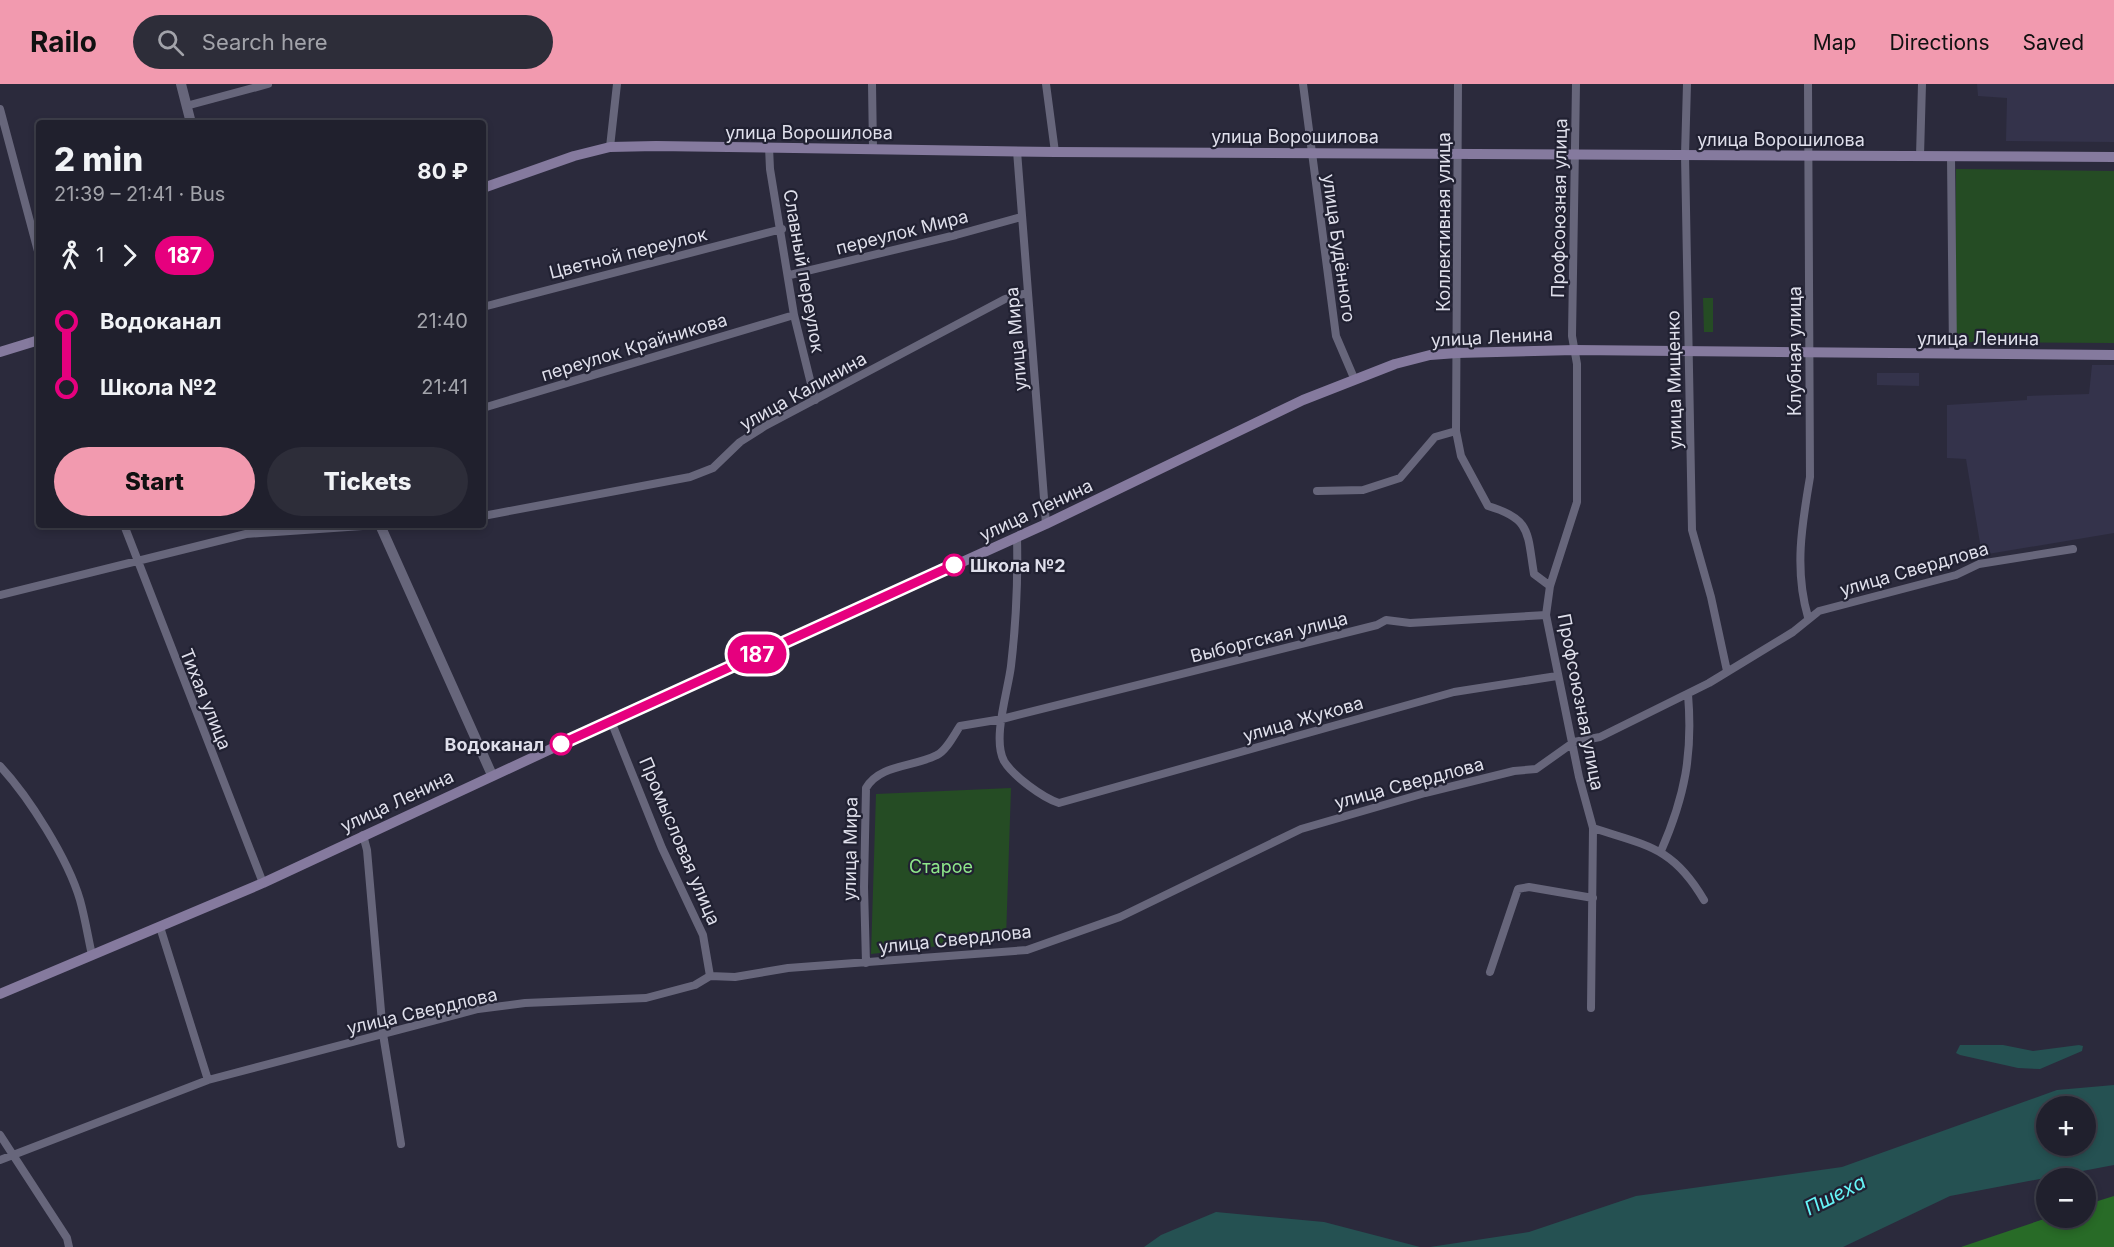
<!DOCTYPE html>
<meta charset="utf-8">
<style>
:root{--surface:#20202d;--page:#2d2d39;--text:#f1f3f6;--muted:#a2a3aa;--line:#3d3e49;--accent:#f29aaf}
body{margin:0;font-family:Inter,sans-serif;background:var(--page);color:var(--text);height:100vh;display:flex;flex-direction:column;font-size:22px;white-space:nowrap}
*{box-sizing:border-box;margin:0}
p{font-size:20px;color:var(--muted)}
.icon{flex:none;width:33px;height:33px;fill:none;stroke:currentColor;stroke-width:2;stroke-linecap:round;stroke-linejoin:round}
.map{position:relative;flex:1;overflow:hidden}
.drawer{position:absolute;left:36px;top:36px;width:450px;height:408px;display:flex;flex-direction:column;background:var(--surface);border-radius:6px;box-shadow:0 3px 9px #0003,0 0 0 2px var(--line)}
.drawer>*{flex:none}
.badge{padding:0 12px;border-radius:20px;font-size:21px;line-height:39px}
.buttons{position:absolute;left:2036px;top:1012px;display:grid;gap:12px}
.buttons a{display:grid;place-items:center;width:60px;height:60px;border-radius:50%;background:var(--surface);box-shadow:0 3px 9px #0003,0 0 0 2px var(--line);font-size:30px}
.map>.badge{position:absolute;translate:-50% -50%;box-shadow:0 0 0 3px #fff}
.legs{display:flex;align-items:center;gap:9px;height:66px;padding:0 18px;font-size:20px}
.legs p{margin-inline-start:auto}
.head{display:flex;align-items:center;justify-content:space-between;height:102px;padding:0 18px}
h1{font-size:33px;font-weight:800;line-height:45px}
.primary-button{display:flex;gap:12px;margin-top:auto;padding:12px 18px}
.primary-button a{flex:1;height:69px;border-radius:36px;background:var(--accent);color:#111;font-size:24px;font-weight:800;line-height:69px;text-align:center}
.primary-button a+a{background:var(--page);color:var(--text)}
ul{padding:0 18px;list-style:none}
li{display:flex;align-items:center;gap:21px;height:66px;font-size:22px}
li i{display:grid;place-items:center;width:9px;height:100%;margin:0 8px;background:currentColor}
li i::after{content:'';width:15px;height:15px;margin:-8px;border:4px solid;border-radius:50%;background:var(--surface)}
li p{margin-inline-start:auto}
li:first-child i{background:linear-gradient(#0000 50%,currentColor 0)}
li:last-child i{background:linear-gradient(currentColor 50%,#0000 0)}
header{display:flex;align-items:center;gap:36px;box-sizing:border-box;height:84px;padding:0 30px;background:var(--accent);color:#111}
header strong{font-size:28px}
nav{display:flex;gap:33px;margin-inline-start:auto;font-size:21px}
.search{width:420px;height:54px;background:var(--page);display:flex;align-items:center;gap:15px;box-sizing:border-box;padding:0 21px;border-radius:33px;color:var(--muted);font-size:22px}
.map>svg:first-child{display:block}
.built{fill:#34334b}
.green{fill:#254c24}
.forest{fill:#286b27}
.water{fill:#255152;fill-rule:evenodd}
.lines{fill:none;stroke-linecap:round;stroke-linejoin:round}
.minor{stroke:#67667b;stroke-width:8}
.tertiary{stroke:#67667b;stroke-width:10}
.secondary{stroke:#857a9e;stroke-width:10}
.line-1-casing{stroke:#fff;stroke-width:14}
.line-1{stroke:#e6007e;stroke-width:9}
.stop-1-dot{fill:#fff;stroke:#e6007e;stroke-width:3}
.labels{text-anchor:middle;dominant-baseline:central;stroke-width:4.5;stroke-linejoin:round;paint-order:stroke}
.street-label{font-size:18px;fill:#dfdfeb;stroke:#212132}
.stop-label{font-size:18px;font-weight:bold;fill:#dfdfeb;stroke:#212132;text-anchor:start}
.park-label{font-size:18px;fill:#8ee78a;stroke:#212132}
.water-label{font-size:20px;font-style:italic;fill:#66f5f8;stroke:#212132}
</style>
<header>
<strong>Railo</strong>
<div class="search"><svg class="icon" aria-label="search" viewBox="0 0 24 24"><circle cx="10" cy="10" r="6"/><path d="M15 15l6 6"/></svg>Search here</div>
<nav><a>Map</a><a>Directions</a><a>Saved</a></nav>
</header>
<div class="map">
<svg width="2114" height="1163" viewBox="0 0 2114 1163">
<rect width="100%" height="100%" fill="#2b2a3c"/>
<!-- built -->
<path class="built" d="M1977,0H2114V58L2006,57L2007,14L1978,12Z
M2092,281H2114V449L1982,471L1966,375L1947,374V321L2027,316V312L2089,310Z
M1877,289H1919V302L1877,301Z"/>
<!-- green -->
<path class="green" d="M1956,85L2114,87V259L1955,258Z
M1703,214H1713V248H1704Z
M1011,704L1006,854L871,870L876,710Z"/>
<!-- forest -->
<path class="forest" d="M2114,1112V1163H1961L2047,1134H2085V1121Z"/>
<!-- water -->
<path class="water" d="M1960,961H2003L2033,967L2079,961L2083,962L2082,967L2040,985L2018,984L1960,971L1956,969Z
M2114,1001V1081L1950,1112L1843,1163H1430L1529,1148L1636,1112L1842,1083L2057,1006ZM2046,1023H2085V1062H2046Z
M1216,1128L1324,1138L1420,1163H1144L1161,1151Z"/>
<g class="lines">
<!-- minor -->
<path class="minor" d="M872,0L873,64
M1046,0L1055,68
M1303,0L1336,252L1354,294
M1458,0L1456,347L1461,372L1488,422C1532,435 1527,449 1534,490L1550,502
M1576,0L1572,252L1577,280V418L1550,502L1546,531L1579,693L1593,744L1591,924
M1687,0L1685,71L1692,446L1711,513L1727,587
M1808,0L1810,393C1802,440 1794,486 1808,533
M186,22L268,0
M0,25L39,171
M610,63L617,0
M769,63L770,85L794,231L815,316
M1017,67L1046,440
M1920,72L1922,0
M1951,73L1953,270
M790,191L956,151L1021,133
M483,223L782,145
M483,324L794,231
M1317,407L1363,406L1400,394L1435,353L1456,347
M483,432L690,393L713,384L740,358L765,342L1005,215L1027,209
M124,441L263,799
M1017,453C1018,495 1016,540 1011,582C1008,607 992,655 1004,677C1013,692 1043,714 1059,719L1454,608L1557,592
M0,511L246,450L377,441
M611,637L662,764L703,851L710,892
M0,682C29,713 68,775 80,816C85,834 88,853 92,871
M1593,744C1648,762 1673,763 1704,816
M363,751L367,766L383,950L401,1060
M1661,767C1685,712 1693,670 1688,610
M160,843L208,996
M866,879L864,803L866,704C880,680 914,683 937,671C946,667 954,651 960,642L1002,635L1377,541L1386,536L1410,539L1546,531
M1490,888L1518,805L1529,803L1593,814
M0,1051L67,1154L69,1163
M0,1076L208,996L478,925L525,919L646,914L695,901L710,892L735,893L788,884L1027,866L1120,833L1301,745L1425,709L1514,687L1536,685L1574,658L1600,653L1709,599L1793,548L1819,527L1956,491L1979,480L2073,465"/>
<!-- tertiary -->
<path class="tertiary" d="M181,0L191,39
M380,441L492,691"/>
<!-- secondary -->
<path class="secondary" d="M483,104L574,72L610,63L656,62L1055,68L2114,73
M0,268L39,256
M0,910L263,799L611,637L1046,440L1303,316L1395,280L1430,271L1457,269L1575,266L2114,271"/>
</g>
<g class="lines">
<defs>
<path id="line-1" d="M561,660L954,481"/>
</defs>
<!-- line-1 casing -->
<use href="#line-1" class="line-1-casing"/>
<!-- line-1 -->
<use href="#line-1" class="line-1"/>
</g>
<!-- markers -->
<g class="stop-1-dot">
<circle cx="954" cy="481" r="10"/>
<circle cx="561" cy="660" r="10"/>
</g>
<g class="labels">
<!-- street labels -->
<g class="street-label">
<text x="809" y="48">улица Ворошилова</text>
<text x="1295" y="52">улица Ворошилова</text>
<text x="1781" y="55">улица Ворошилова</text>
<text transform="translate(1559 124) rotate(-89)">Профсоюзная улица</text>
<text transform="translate(1443 138) rotate(-90)">Коллективная улица</text>
<text transform="translate(902 148) rotate(-14)">переулок Мира</text>
<text transform="translate(1339 164) rotate(82)">улица Будённого</text>
<text transform="translate(628 169) rotate(-14)">Цветной переулок</text>
<text transform="translate(804 187) rotate(80)">Славный переулок</text>
<text transform="translate(1492 253) rotate(-3)">улица Ленина</text>
<text x="1978" y="254">улица Ленина</text>
<text transform="translate(1016 255) rotate(-95)">улица Мира</text>
<text transform="translate(634 263) rotate(-17)">переулок Крайникова</text>
<text transform="translate(1794 267) rotate(-90)">Клубная улица</text>
<text transform="translate(1674 296) rotate(-91)">улица Мищенко</text>
<text transform="translate(803 307) rotate(-29)">улица Калинина</text>
<text transform="translate(1036 426) rotate(-25)">улица Ленина</text>
<text transform="translate(1914 485) rotate(-16)">улица Свердлова</text>
<text transform="translate(1269 553) rotate(-14)">Выборгская улица</text>
<text transform="translate(206 615) rotate(68)">Тихая улица</text>
<text transform="translate(1581 618) rotate(79)">Профсоюзная улица</text>
<text transform="translate(1303 635) rotate(-16)">улица Жукова</text>
<text transform="translate(1409 699) rotate(-15)">улица Свердлова</text>
<text transform="translate(397 717) rotate(-25)">улица Ленина</text>
<text transform="translate(680 757) rotate(67)">Промысловая улица</text>
<text transform="translate(850 765) rotate(-89)">улица Мира</text>
<text transform="translate(955 855) rotate(-6)">улица Свердлова</text>
<text transform="translate(422 927) rotate(-13)">улица Свердлова</text>
</g>
<!-- stop labels -->
<g class="stop-label">
<text x="970" y="481">Школа №2</text>
<text x="544" y="660" text-anchor="end">Водоканал</text>
</g>
<!-- park labels -->
<g class="park-label">
<text x="941" y="782">Старое</text>
</g>
<!-- water labels -->
<g class="water-label">
<text transform="translate(1835 1111) rotate(-27)">Пшеха</text>
</g>
</g>
</svg>
<div class="buttons">
<a>+</a>
<a>−</a>
</div>
<b class="badge" style="left:757px;top:570px;background:#e6007e;color:#fff">187</b>
<section class="drawer">
<div class="head"><div><h1>2 min</h1><p>21:39 – 21:41 · Bus</p></div><b>80 ₽</b></div>
<div class="legs"><svg class="icon" aria-label="walk" viewBox="0 0 24 24"><circle cx="13" cy="4" r="2"/><path d="M13 8l-2 6 4 7M11 14l-3 7M7 12l3-4h3l4 4"/></svg>1<svg class="icon" aria-label="forward" viewBox="0 0 24 24"><path d="M9 5l7 7-7 7"/></svg><b class="badge" style="background:#e6007e;color:#fff">187</b></div>
<ul>
<li><i style="color:#e6007e"></i><b>Водоканал</b><p>21:40</p></li>
<li><i style="color:#e6007e"></i><b>Школа №2</b><p>21:41</p></li>
</ul>
<div class="primary-button"><a>Start</a><a>Tickets</a></div>
</section>
</div>
